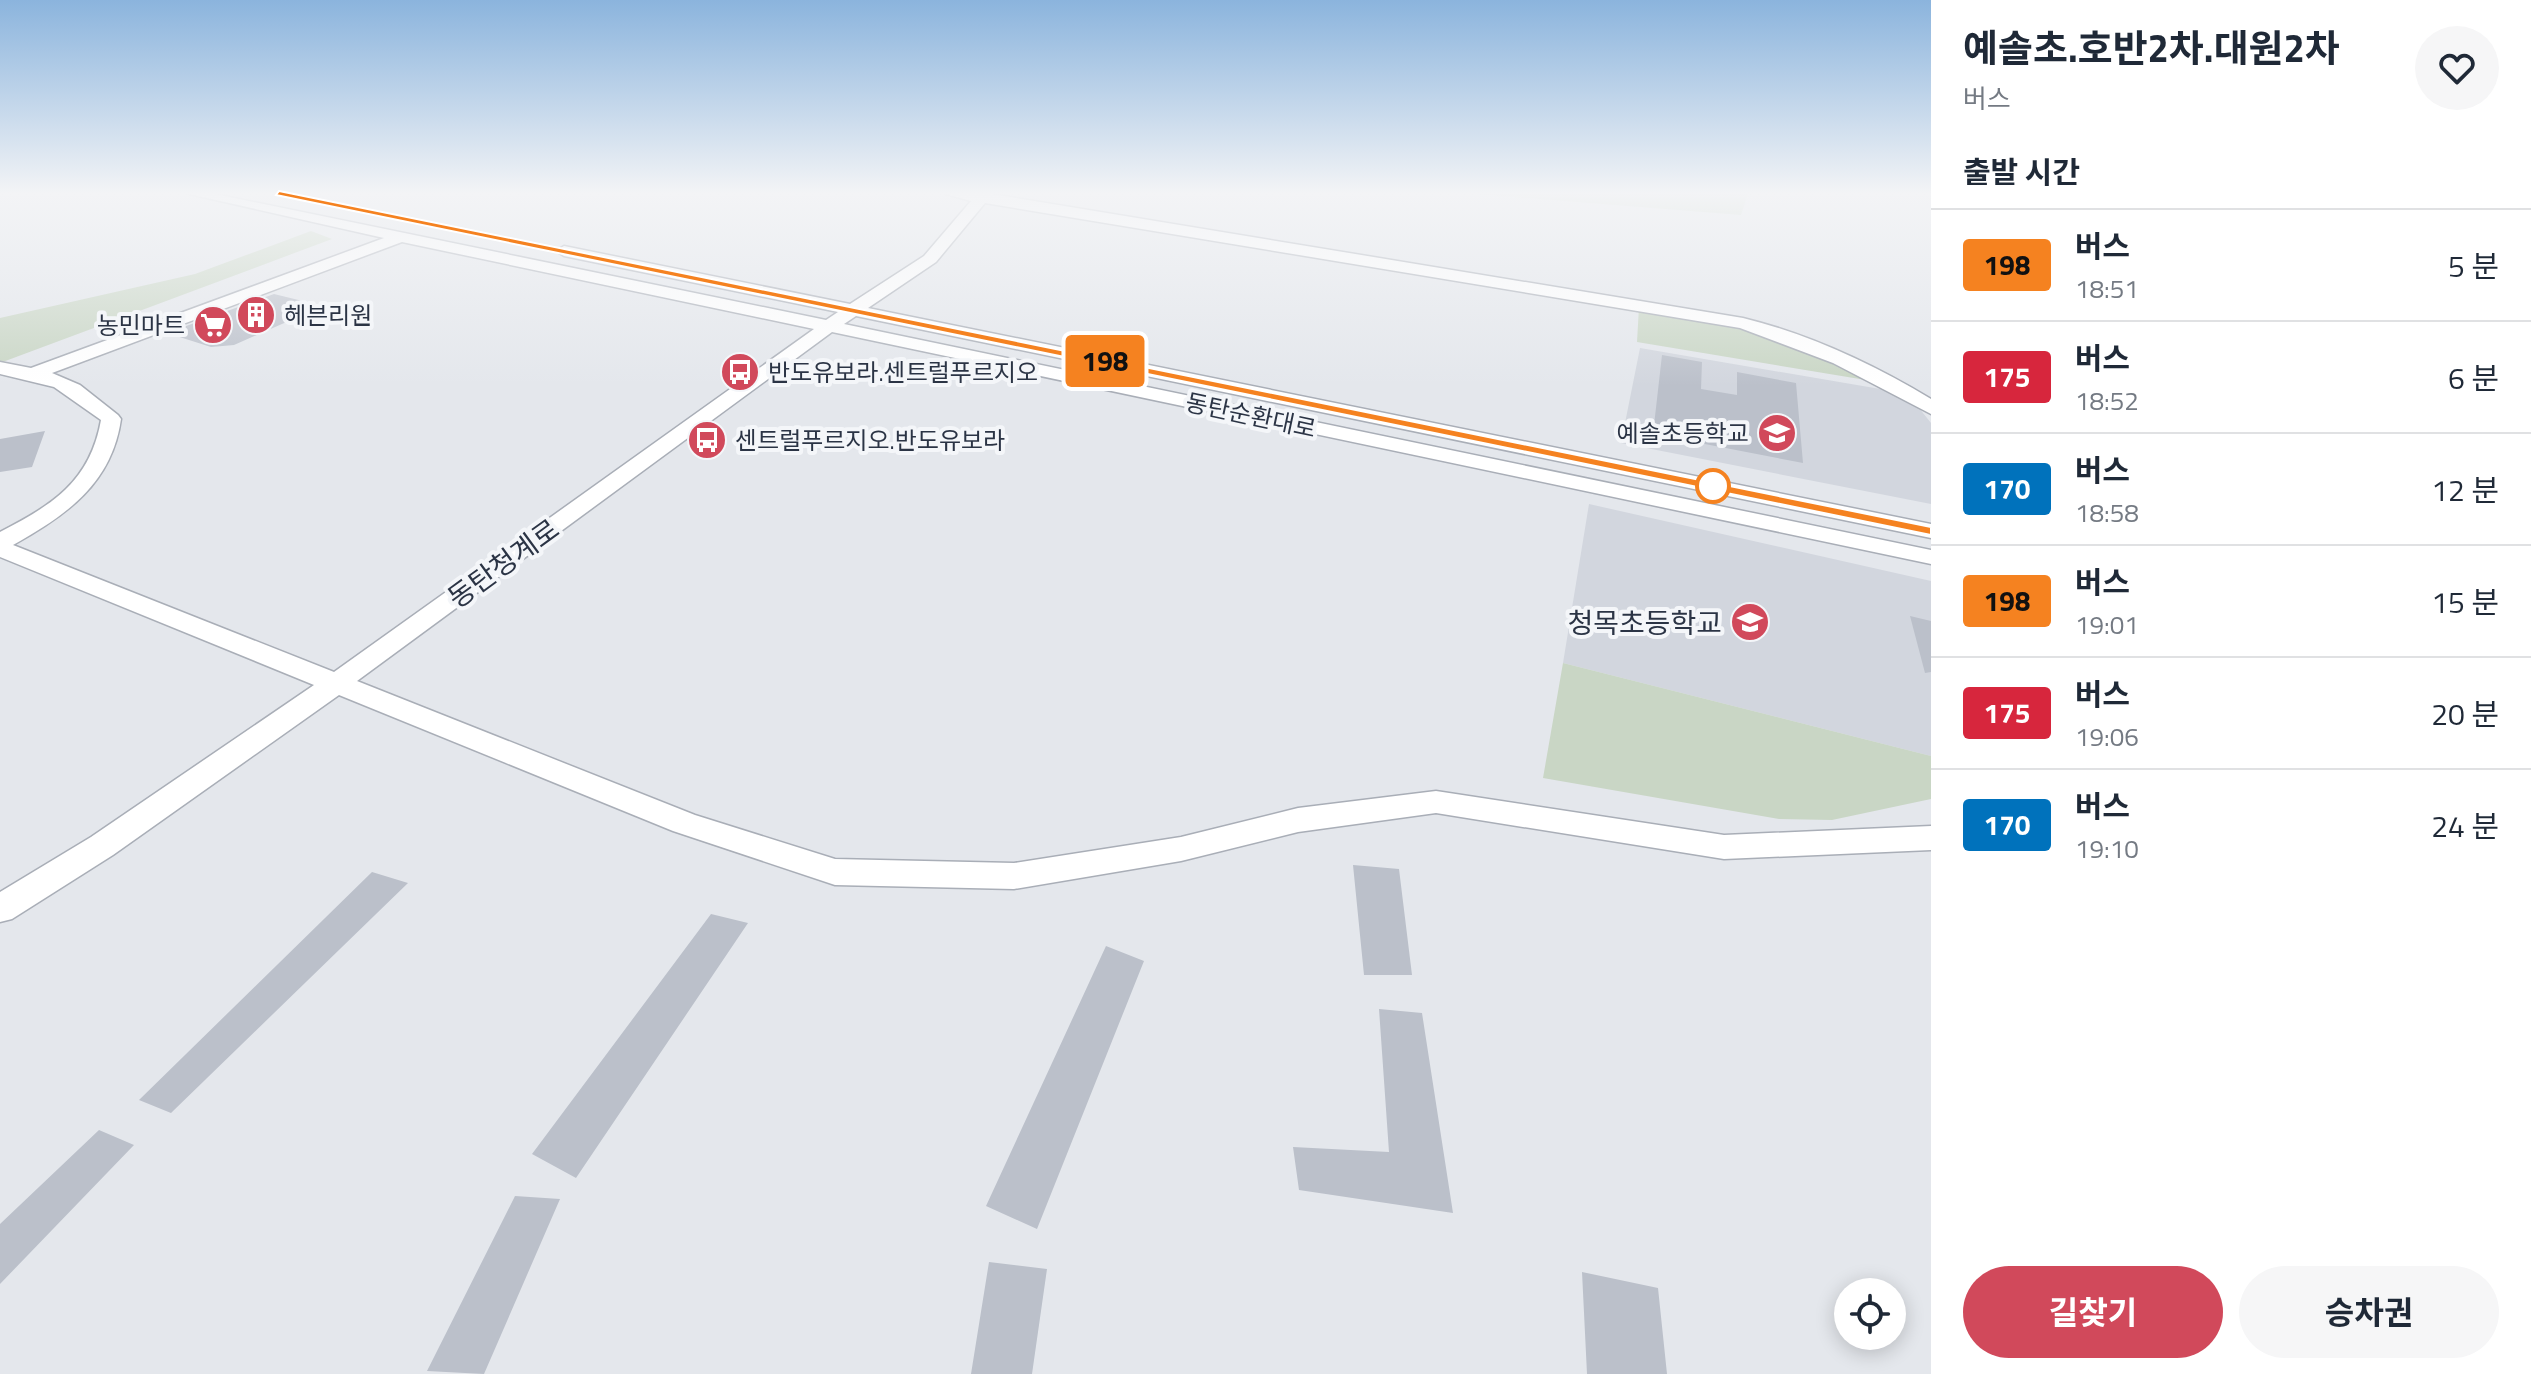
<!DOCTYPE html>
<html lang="ko">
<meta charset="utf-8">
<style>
:root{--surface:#fff;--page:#f6f6f7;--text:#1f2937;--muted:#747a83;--line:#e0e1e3;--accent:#d1495b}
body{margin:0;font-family:"Titillium Web","Noto Sans KR",sans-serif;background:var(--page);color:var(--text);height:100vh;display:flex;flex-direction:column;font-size:30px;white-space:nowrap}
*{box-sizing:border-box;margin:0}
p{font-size:26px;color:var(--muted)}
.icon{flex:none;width:44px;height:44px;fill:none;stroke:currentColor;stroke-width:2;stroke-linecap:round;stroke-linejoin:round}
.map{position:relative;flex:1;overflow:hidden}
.panel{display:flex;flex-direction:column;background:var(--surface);width:600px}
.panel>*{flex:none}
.badge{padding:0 16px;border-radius:6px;font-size:28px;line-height:52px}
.controls{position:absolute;left:1834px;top:1278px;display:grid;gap:16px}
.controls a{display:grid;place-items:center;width:72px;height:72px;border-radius:50%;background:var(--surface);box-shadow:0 4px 20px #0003;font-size:40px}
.map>.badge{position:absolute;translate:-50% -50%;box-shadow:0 0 0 4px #fff}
h2{padding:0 32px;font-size:30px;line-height:72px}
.round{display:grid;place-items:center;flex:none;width:84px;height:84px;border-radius:42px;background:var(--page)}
.headline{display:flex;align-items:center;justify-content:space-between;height:136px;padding:0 32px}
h1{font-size:38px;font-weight:700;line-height:60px}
.cta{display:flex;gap:16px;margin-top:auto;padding:16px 32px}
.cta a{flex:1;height:92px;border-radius:48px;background:var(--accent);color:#fff;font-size:32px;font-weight:700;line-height:92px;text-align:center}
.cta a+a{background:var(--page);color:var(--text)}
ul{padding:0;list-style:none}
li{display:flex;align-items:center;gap:24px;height:112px;padding:0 32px;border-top:2px solid var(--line)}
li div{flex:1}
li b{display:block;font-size:30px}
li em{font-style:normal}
li .badge{min-width:88px;font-weight:700;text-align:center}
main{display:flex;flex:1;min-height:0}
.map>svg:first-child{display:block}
.built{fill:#d2d6de}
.green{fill:#c9d6c5}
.building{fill:#bbc0ca}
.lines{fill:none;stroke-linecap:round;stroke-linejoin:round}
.secondary-casing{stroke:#a9aeb7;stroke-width:3}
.secondary{fill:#fff;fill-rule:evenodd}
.line{fill:#f58220;stroke:#fff;stroke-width:2}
.stop-dot{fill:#fff;stroke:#f58220;stroke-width:4}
.labels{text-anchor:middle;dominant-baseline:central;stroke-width:8;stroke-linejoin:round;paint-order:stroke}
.far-poi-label{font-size:24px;fill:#2b3445;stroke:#f4f6f9;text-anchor:start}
.far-street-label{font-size:24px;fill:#2b3445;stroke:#f4f6f9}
.street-label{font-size:28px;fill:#2b3445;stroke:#f4f6f9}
.poi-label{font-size:28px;fill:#2b3445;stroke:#f4f6f9;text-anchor:end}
</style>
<main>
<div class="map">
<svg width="1931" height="1374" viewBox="0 0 1931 1374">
<rect width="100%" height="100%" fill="#e4e7ec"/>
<!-- built -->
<path class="built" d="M1640,348L1892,391L1919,408L1931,423V504L1621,443Z
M1589,504L1931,581V756L1563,663Z"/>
<!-- green -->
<path class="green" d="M1477,194H1748L1741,215Z
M311,231L332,239L0,363V318L195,274Z
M1639,307L1720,320L1890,384L1637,342Z
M1563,663L1931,756V799L1832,820L1779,819L1543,778Z"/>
<!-- building -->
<path class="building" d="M274,294L323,306L234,345L211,347L167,333Z
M1662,355L1702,362L1701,389L1737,395V372L1796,383L1803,463L1653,434Z
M45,431L32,467L0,472V439Z
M1910,616L1931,621V672L1925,673Z
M1353,865L1399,869L1412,975H1364Z
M372,872L408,883L171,1113L139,1100Z
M711,914L748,923L576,1178L532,1154Z
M1106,946L1144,961L1037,1229L986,1206Z
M1379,1009L1422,1013L1453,1213L1299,1190L1293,1147L1389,1152Z
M99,1130L134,1145L0,1284V1224Z
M515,1196L560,1199L484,1374L427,1371Z
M989,1262L1047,1269L1032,1374H971Z
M1582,1272L1658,1288L1667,1374H1587Z"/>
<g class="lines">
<defs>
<path id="secondary" d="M189,194H215L826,320L838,312L564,256L556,251L564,246L850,304L924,256L971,201L946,194H992L1743,318C1809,334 1873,364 1931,399V414L1833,363L1740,328L985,203L936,262L868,308L1931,524V538L856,316L844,324L1931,550V564L832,332L357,681L695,815L835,859L1014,863L1181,837L1298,808L1436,791L1724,835L1931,826V850L1724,859L1436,813L1298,832L1181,861L1014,889L835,885L673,831L339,695L113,855L12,919L0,922V892L91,837L314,685L0,557V532C52,505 90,482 101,420L54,387L0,374V362L31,368L384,238ZM402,242L814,329L334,672L13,545C67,515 112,483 121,419L118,415L80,385L52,373Z"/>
</defs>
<!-- secondary casing -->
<use href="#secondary" class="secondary-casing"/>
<!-- secondary -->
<use href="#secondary" class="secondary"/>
</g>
<!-- sky -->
<linearGradient id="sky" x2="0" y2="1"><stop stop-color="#8bb4dd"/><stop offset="0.5" stop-color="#f3f4f6"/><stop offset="1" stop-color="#f3f4f6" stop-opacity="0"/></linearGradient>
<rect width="1931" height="386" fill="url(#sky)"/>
<!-- line -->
<path class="line" d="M279,191L1931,527V535L276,195Z"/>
<!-- icons -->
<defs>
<symbol id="building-disc" viewBox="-11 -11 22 22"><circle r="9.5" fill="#d1495b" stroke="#f4f6f9"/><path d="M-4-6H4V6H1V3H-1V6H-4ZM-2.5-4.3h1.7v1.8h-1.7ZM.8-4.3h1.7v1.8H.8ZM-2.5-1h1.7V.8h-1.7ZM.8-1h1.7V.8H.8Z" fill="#fff"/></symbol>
<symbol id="supermarket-disc" viewBox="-11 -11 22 22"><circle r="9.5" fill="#d1495b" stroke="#f4f6f9"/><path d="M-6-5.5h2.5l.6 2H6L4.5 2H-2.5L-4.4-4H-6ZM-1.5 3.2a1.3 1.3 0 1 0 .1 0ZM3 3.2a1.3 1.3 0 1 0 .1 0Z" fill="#fff"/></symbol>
<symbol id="bus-disc" viewBox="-11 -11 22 22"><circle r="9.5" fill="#d1495b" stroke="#f4f6f9"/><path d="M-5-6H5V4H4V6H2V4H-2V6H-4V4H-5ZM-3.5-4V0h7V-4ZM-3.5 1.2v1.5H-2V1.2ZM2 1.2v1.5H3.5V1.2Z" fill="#fff"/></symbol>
<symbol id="school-disc" viewBox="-11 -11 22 22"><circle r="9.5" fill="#d1495b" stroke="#f4f6f9"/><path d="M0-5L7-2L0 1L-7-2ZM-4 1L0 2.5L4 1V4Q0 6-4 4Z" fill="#fff"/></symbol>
</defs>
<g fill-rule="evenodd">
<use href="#building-disc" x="234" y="293" width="44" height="44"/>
<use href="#supermarket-disc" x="191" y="303" width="44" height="44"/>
<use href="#bus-disc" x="718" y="350" width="44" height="44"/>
<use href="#school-disc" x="1755" y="411" width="44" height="44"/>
<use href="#bus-disc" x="685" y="418" width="44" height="44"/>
<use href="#school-disc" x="1728" y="600" width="44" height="44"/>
</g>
<!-- markers -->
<circle class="stop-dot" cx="1713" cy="486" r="16"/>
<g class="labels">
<!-- far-poi labels -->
<g class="far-poi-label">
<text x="284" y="315">헤븐리원</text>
<text x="185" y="325" text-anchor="end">농민마트</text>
<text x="768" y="372">반도유보라.센트럴푸르지오</text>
<text x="1749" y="433" text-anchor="end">예솔초등학교</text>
<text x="735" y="440">센트럴푸르지오.반도유보라</text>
</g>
<!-- far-street labels -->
<g class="far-street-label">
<text transform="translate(1251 415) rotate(12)">동탄순환대로</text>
</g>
<!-- street labels -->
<g class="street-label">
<text transform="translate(503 563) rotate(-36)">동탄청계로</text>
</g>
<!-- poi labels -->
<g class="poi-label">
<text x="1722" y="622">청목초등학교</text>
</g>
</g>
</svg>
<div class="controls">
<a><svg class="icon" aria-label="locate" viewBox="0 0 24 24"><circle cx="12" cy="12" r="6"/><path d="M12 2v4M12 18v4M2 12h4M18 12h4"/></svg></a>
</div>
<b class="badge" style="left:1105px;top:361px;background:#f58220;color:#111">198</b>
</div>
<section class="panel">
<div class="headline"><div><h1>예솔초.호반2차.대원2차</h1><p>버스</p></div><a class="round"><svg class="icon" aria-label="heart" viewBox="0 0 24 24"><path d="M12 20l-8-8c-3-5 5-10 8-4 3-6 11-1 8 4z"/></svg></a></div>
<h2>출발 시간</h2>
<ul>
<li><span class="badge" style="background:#f58220;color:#111">198</span><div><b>버스</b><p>18:51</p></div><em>5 분</em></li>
<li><span class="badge" style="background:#d7263d;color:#fff">175</span><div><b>버스</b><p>18:52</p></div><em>6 분</em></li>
<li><span class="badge" style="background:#0072bc;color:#fff">170</span><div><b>버스</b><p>18:58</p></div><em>12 분</em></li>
<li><span class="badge" style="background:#f58220;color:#111">198</span><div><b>버스</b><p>19:01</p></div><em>15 분</em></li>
<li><span class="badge" style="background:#d7263d;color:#fff">175</span><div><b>버스</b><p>19:06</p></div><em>20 분</em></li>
<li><span class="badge" style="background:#0072bc;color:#fff">170</span><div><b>버스</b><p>19:10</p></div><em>24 분</em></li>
</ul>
<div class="cta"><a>길찾기</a><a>승차권</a></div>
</section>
</main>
